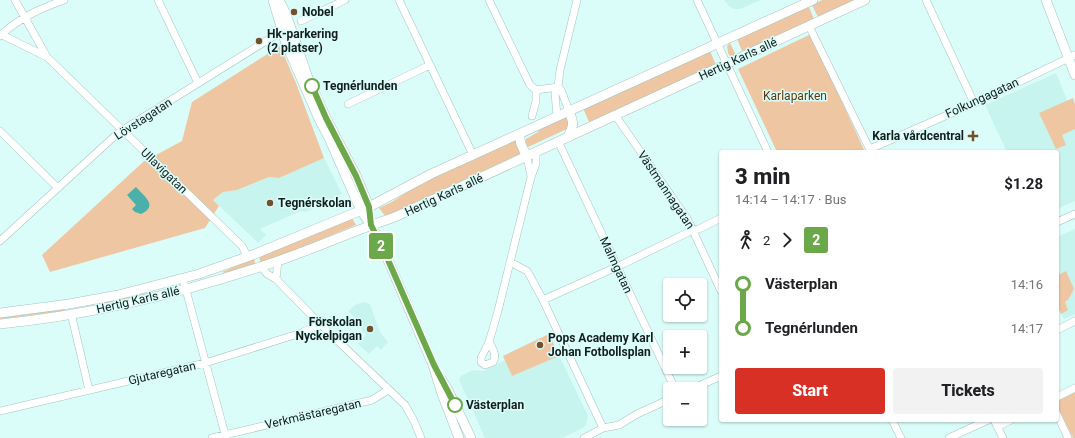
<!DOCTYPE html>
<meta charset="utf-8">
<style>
:root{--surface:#fff;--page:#f2f2f2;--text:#202124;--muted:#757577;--accent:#d93025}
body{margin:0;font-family:Roboto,sans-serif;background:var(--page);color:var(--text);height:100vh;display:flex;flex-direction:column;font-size:15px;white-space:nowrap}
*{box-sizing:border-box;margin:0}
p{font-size:13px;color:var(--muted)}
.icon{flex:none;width:22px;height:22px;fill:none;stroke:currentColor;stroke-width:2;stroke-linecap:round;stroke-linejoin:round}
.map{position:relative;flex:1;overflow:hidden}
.drawer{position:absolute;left:719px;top:150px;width:340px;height:272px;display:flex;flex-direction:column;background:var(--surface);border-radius:4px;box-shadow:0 1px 3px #0004}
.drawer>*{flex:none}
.badge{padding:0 8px;border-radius:3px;font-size:14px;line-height:26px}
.buttons{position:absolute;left:663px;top:278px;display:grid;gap:8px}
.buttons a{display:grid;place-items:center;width:44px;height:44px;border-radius:4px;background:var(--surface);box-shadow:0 1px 3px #0004;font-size:20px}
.map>.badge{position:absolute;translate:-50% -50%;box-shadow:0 0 0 2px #fff}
.legs{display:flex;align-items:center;gap:6px;height:44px;padding:0 16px;font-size:13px}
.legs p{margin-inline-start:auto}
.headline{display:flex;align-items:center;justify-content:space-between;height:68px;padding:0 16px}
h1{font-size:22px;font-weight:800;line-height:30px}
.cta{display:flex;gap:8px;margin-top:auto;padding:8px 16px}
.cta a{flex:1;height:46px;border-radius:4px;background:var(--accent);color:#fff;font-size:16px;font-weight:800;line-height:46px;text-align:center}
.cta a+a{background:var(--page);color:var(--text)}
ul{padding:0 16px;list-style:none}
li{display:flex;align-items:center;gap:14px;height:44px;font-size:15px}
li i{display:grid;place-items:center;width:6px;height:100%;margin:0 5px;background:currentColor}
li i::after{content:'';width:10px;height:10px;margin:-5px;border:3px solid;border-radius:50%;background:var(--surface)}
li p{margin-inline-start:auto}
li:first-child i{background:linear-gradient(#0000 50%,currentColor 0)}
li:last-child i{background:linear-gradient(currentColor 50%,#0000 0)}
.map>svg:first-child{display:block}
.built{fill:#c8f4ef}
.green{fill:#efc6a2}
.water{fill:#4bb0a9}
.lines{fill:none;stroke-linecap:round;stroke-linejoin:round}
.minor-casing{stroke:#a4c4c1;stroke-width:8}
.secondary-casing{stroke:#a4c4c1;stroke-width:10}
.minor{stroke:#fff;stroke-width:7}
.secondary{stroke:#fff;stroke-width:9}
.line-1-casing{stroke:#fff;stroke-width:9}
.line-1{stroke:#6ba849;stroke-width:6}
.poi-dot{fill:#744f2a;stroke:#dbfdf9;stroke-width:1.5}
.stop-1-dot{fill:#fff;stroke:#6ba849;stroke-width:2}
.labels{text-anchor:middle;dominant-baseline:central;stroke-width:3;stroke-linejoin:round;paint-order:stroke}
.poi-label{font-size:12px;font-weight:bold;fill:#121e1d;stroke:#dbfdf9;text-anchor:start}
.street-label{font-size:12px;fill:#121e1d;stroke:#dbfdf9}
.stop-label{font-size:12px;font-weight:bold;fill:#121e1d;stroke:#dbfdf9;text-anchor:start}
.park-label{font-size:12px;fill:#5d380f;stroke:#dbfdf9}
</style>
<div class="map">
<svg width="1075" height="438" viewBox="0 0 1075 438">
<rect width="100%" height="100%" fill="#dbfdf9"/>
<!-- built -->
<path class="built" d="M724,0H761L740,9H734L729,6Z
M1056,73L1075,119V201L1057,209V152H1007L985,105Z
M324,158L342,194L306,212L301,211L260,229L266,235L258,243L213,200L223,192L237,190L269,177L279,178Z
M1075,229V314L1064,319L1057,305V237Z
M363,302L370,304L378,327L382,335L388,342L381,350L377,346L369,354L358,344L366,335L362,331L360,324L348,311L355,305Z
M549,334L588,416L586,425L583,428L562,438H485L459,380L461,376L473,370L483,371L505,360L503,356Z"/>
<!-- green -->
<path class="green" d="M822,0H855L818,17L812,5Z
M809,7L814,19L742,51L737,39Z
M811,34L865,152H777L738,69Z
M730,43L736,55L730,56L728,53L727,46Z
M280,46L296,83L324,158L279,178L269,177L237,190L223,192L213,200L219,206L205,228L50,272L42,255L143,162L182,141L192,102Z
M710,51L716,65L589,122L583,108Z
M1073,98L1075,104V129L1062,135L1066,145L1056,149L1039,113Z
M565,117L568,118L569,128L528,147H526L525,142L526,139L538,132L541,128Z
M516,138L521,154L520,156L386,217L379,208L392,202L419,184Z
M352,218L356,225L276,258L261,263L260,261L259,256Z
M254,258L255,264L225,273L222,272Z
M1066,271L1074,289L1068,300L1065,302L1068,310L1061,314L1057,305V276Z
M148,293V295L96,305V304Z
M64,309V311L0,319V317Z
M549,334L559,356L512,376L503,356Z
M1075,392V438H1073L1057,406V401Z"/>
<!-- water -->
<path class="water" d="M136,187C144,196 159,206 141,214L135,212L132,209L136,205L127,195Z"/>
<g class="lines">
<defs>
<path id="minor" d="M15,0L47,57
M158,0L198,83
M399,0L473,155
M489,0L530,85L536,90L558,87
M697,0L768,152
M926,0L974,103
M301,21L345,0
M809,26L871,152
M0,34L47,57L242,246L247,256
M0,36C19,18 39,9 64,0
M558,87L561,90L569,111
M348,104L430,65
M615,115L688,220L721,291
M532,116L536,101V90
M557,116L555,93L558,87L560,70L577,0
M0,131L58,188
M558,141L675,389
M870,149L979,101L1075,55
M527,157L531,176
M1057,222L1075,214
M0,241L118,133L282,31
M510,262L527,271L530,276L543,300L603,428
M261,266L267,274L276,279L320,324L405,405L414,421L421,438
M183,279L226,438
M276,279L278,261
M543,300L623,264L693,230L699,229L721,218
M71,313L89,390
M1057,330L1075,321
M489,342C493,349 497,355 493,362L485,365L481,362V358L489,342L498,311L531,177L536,164V152
M692,389L721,376
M1057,397L1075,388
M0,411L205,363L301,333L320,324
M1057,414L1068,438
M892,420L901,438
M994,420L1003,438
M997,427L1011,420
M212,438L372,400L388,390
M584,438L603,428L619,425L637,414L670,399
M949,438L988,420"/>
<path id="secondary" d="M273,0L286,44L319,119L329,138L361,211L371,225L385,253L433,365L442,394L459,438
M279,0L286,14L308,78L326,118L356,175L369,207V212
M1046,0L1075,75
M519,134L521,144L527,157
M568,137C574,125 574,123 569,111
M0,313L69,304L118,295L199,274L255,254L369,207L431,174L813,0
M0,324C91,315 182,293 269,264C312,250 352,231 395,217L865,0
M440,377L448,390L471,438"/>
</defs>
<!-- minor casing -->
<use href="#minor" class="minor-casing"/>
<!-- secondary casing -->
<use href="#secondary" class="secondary-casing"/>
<!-- minor -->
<use href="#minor" class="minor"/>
<!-- secondary -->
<use href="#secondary" class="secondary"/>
</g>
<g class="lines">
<defs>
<path id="line-1" d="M312,86L326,118L356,176L369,207L371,225L385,253L434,365L455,405"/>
</defs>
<!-- line-1 casing -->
<use href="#line-1" class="line-1-casing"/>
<!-- line-1 -->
<use href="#line-1" class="line-1"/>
</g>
<!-- markers -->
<g class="poi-dot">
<circle cx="294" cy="12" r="4"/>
<circle cx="259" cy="41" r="4"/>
<path d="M971 130h4v4h4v4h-4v4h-4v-4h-4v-4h4z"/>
<circle cx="270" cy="203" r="4"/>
<circle cx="370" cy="329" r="4"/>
<circle cx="540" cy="345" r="4"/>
</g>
<g class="stop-1-dot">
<circle cx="312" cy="86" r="7"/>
<circle cx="455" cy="405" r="7"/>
</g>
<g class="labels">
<!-- poi labels -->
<g class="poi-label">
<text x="302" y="12">Nobel</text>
<text x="267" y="34">Hk-parkering<tspan x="267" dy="14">(2 platser)</tspan></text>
<text x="964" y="136" text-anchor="end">Karla vårdcentral</text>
<text x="278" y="203">Tegnérskolan</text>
<text x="362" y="322" text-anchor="end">Förskolan<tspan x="362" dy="14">Nyckelpigan</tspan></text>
<text x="548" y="338">Pops Academy Karl<tspan x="548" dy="14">Johan Fotbollsplan</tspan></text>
</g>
<!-- street labels -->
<g class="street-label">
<text transform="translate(738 59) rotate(-25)">Hertig Karls allé</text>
<text transform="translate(982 98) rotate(-25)">Folkungagatan</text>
<text transform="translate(143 119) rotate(-33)">Lövstagatan</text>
<text transform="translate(164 171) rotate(44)">Ullavigatan</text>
<text transform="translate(666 190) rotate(56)">Västmannagatan</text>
<text transform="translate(444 195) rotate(-25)">Hertig Karls allé</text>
<text transform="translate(616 265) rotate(65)">Malmgatan</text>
<text transform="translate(138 300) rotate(-13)">Hertig Karls allé</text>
<text transform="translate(162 373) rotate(-13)">Gjutaregatan</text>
<text transform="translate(313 414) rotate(-13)">Verkmästaregatan</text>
</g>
<!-- stop labels -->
<g class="stop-label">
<text x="323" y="86">Tegnérlunden</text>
<text x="466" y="405">Västerplan</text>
</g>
<!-- park labels -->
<g class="park-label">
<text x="795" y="96">Karlaparken</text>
</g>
</g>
</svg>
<div class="buttons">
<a><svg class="icon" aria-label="locate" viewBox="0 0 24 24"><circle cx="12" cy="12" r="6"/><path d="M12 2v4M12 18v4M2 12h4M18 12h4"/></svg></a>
<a>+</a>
<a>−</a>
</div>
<b class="badge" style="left:381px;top:246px;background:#6ba849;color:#fff">2</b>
<section class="drawer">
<div class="headline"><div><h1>3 min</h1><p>14:14 – 14:17 · Bus</p></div><b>$1.28</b></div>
<div class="legs"><svg class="icon" aria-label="walk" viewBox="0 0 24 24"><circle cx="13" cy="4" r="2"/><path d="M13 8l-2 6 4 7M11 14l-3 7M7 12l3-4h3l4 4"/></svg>2<svg class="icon" aria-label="forward" viewBox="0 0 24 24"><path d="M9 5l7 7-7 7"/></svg><b class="badge" style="background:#6ba849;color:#fff">2</b></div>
<ul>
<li><i style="color:#6ba849"></i><b>Västerplan</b><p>14:16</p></li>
<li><i style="color:#6ba849"></i><b>Tegnérlunden</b><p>14:17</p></li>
</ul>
<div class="cta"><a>Start</a><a>Tickets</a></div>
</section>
</div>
